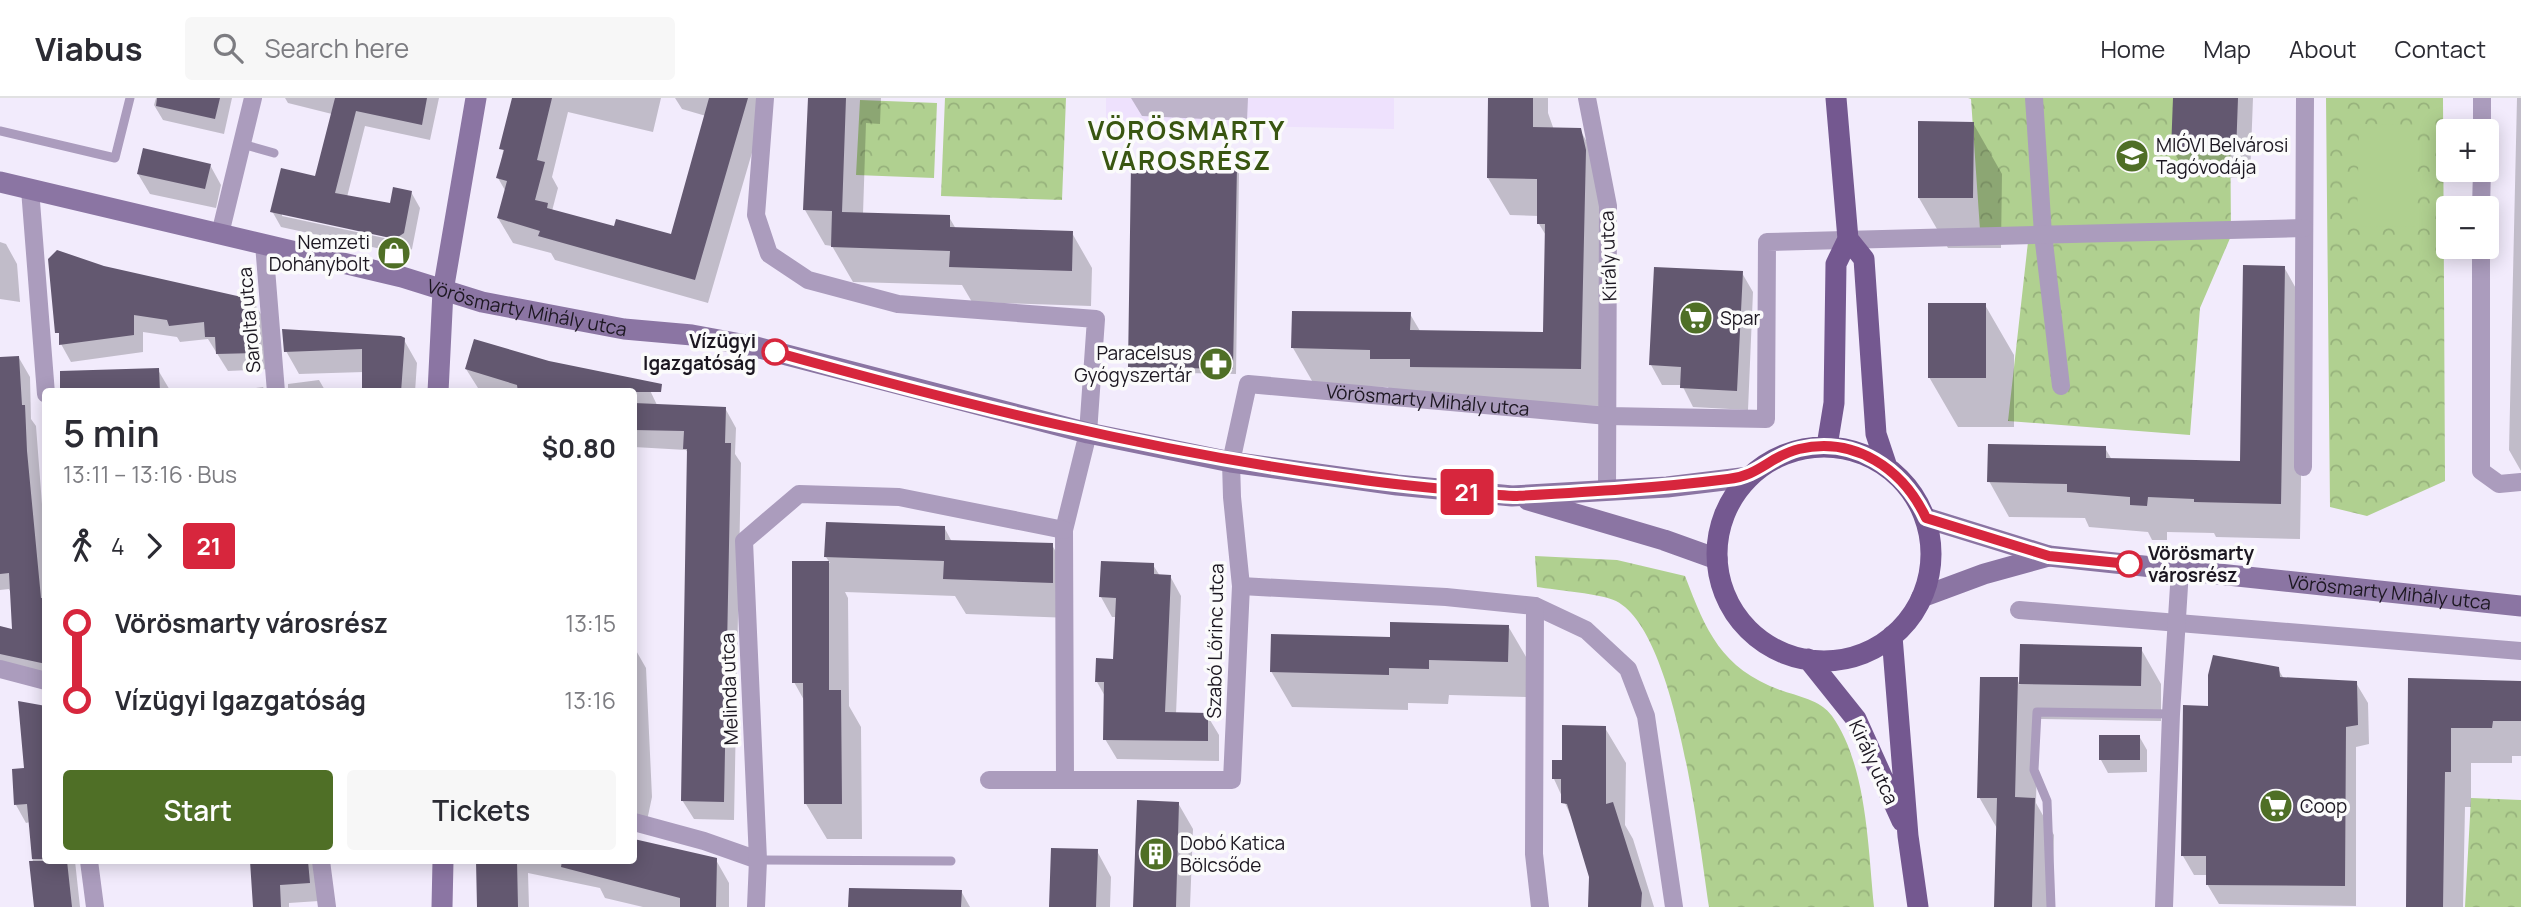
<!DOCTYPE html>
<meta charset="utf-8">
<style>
:root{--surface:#fff;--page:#f7f7f7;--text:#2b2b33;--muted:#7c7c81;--line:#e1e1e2;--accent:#4f6f26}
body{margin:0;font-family:Manrope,sans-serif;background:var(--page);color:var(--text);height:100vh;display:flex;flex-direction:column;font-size:26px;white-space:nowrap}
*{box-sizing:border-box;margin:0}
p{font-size:23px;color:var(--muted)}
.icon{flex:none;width:38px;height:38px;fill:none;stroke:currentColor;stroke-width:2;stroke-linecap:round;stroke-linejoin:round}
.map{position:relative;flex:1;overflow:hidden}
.panel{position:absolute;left:42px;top:290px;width:595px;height:476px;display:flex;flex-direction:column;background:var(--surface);border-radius:7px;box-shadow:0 4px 18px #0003}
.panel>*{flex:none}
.badge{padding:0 14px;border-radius:5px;font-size:24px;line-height:46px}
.buttons{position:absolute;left:2436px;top:21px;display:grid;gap:14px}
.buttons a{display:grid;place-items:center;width:63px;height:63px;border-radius:7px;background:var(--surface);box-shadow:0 4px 18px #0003;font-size:35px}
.map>.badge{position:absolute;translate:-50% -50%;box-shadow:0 0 0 4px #fff}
.legs{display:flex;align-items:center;gap:10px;height:77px;padding:0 21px;font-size:23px}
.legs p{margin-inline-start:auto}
.headline{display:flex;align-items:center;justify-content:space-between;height:119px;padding:0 21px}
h1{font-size:38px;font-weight:600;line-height:52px}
.button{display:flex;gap:14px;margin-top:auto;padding:14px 21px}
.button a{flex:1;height:80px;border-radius:7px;background:var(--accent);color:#fff;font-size:28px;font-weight:600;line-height:80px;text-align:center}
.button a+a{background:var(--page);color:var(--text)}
ul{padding:0 21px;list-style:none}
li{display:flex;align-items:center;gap:24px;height:77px;font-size:26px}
li i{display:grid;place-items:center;width:10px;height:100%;margin:0 9px;background:currentColor}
li i::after{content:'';width:18px;height:18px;margin:-9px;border:5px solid;border-radius:50%;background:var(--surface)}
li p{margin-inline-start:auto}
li:first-child i{background:linear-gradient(#0000 50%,currentColor 0)}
li:last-child i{background:linear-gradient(currentColor 50%,#0000 0)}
header{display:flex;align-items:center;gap:42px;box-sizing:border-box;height:98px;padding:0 35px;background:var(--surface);border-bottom:2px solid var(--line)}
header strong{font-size:33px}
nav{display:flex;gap:38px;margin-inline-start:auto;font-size:24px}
.search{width:490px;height:63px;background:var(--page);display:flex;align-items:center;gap:18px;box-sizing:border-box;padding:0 24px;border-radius:7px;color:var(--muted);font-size:26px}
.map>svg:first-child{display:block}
.built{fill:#eee1fd}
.forest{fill:url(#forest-crowns)}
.pitch{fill:#b0d090}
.shadow{fill:#0003;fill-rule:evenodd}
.building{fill:#635870}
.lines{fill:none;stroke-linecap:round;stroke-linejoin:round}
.lane{stroke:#ab9cbd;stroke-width:9}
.street{stroke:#ab9cbd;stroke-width:18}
.secondary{stroke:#8b75a3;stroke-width:21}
.primary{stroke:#745890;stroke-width:21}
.line-1-casing{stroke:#fff;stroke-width:16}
.line-1{stroke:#d7263d;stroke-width:10}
.stop-1-dot{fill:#fff;stroke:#d7263d;stroke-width:3.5}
.labels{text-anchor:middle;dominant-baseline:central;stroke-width:7;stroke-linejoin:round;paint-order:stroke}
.poi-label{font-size:19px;fill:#1c1721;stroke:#fbfbfb;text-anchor:start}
.street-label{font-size:19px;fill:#1c1721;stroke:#fbfbfb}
.stop-label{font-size:19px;font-weight:bold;fill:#1c1721;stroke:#fbfbfb;text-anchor:end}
.district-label{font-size:26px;font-weight:bold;letter-spacing:2px;fill:#395611;stroke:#fbfbfb}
</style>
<header>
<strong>Viabus</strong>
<div class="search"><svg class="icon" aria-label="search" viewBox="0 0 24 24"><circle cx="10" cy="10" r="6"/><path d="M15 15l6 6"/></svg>Search here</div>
<nav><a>Home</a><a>Map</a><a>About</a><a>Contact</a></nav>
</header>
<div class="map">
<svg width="2521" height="809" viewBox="0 0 2521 809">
<defs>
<pattern id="forest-crowns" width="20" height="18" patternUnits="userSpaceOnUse" patternTransform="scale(1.75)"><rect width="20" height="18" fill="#b0d090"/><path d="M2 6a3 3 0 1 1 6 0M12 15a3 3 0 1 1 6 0" fill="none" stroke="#97b27c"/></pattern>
</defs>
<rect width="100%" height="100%" fill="#f2ebfc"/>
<!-- built -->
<path class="built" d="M1106,0H1394V31L1106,25Z"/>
<!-- forest -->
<path class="forest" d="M945,0H1066L1062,102L941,98Z
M1968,0H2230L2231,138L2200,210L2190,337L2008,323L2028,144L1980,132L1971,1Z
M2326,0H2443L2445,383L2367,418L2330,409Z
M860,2L937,5L934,80L856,77Z
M1535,458L1617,462L1685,478C1706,533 1721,570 1780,592C1797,598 1821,602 1832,618C1867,667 1868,750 1874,809H1709C1699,744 1677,534 1616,503C1602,496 1556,492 1537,489Z
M2471,700L2521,702V809H2465Z"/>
<!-- pitch -->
<path class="pitch" d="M2359,26L2416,27L2415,129L2357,128Z"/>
<!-- shadow -->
<path class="shadow" d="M156,0H232L224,36L163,22L154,7Z
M285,0H439L430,42L365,28L347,99L392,107L411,94L420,110L412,151L404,156L281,129L272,113L316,80L332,16L288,5ZM282,114L403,141V144L282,118Z
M513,0H661L653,34L568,14L552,79L558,90L552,113L615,130L672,138L706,18L682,11L675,0H768L708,205L555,162L551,155L513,145L498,120L506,94L498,80Z
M809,0H881L880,26L866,25L863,116L949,119L956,131L1072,135L1092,170L1091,208L972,204L962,187L853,184L832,148L825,147L805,112Z
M1131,0H1248L1247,23L1142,18Z
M1490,0H1548V15L1554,32H1580L1602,70V308L1433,306L1393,298L1388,289L1315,288L1293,250L1410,216L1420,233L1545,235L1547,139L1539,126V118L1510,117L1488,80Z
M2175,0H2253L2250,80L2187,78L2173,52Z
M2517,0H2521V373L2509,352Z
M1973,25L2002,76L2001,150H1948L1919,100Z
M210,67L221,87L216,110L150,96L138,76Z
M1236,70L1239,76L1236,276L1133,274L1129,268Z
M0,144L6,146L17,166L20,204L0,201Z
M103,169L253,203L264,221L270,271L228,273L208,241L180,244L177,239L143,234V254L71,264L61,246Z
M2284,169L2304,205L2300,441L2216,439L2214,435L2167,434V442H2152L2148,434L2089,429L2085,420L2009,419L1989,383L2105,350L2112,362L2241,365Z
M1742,175L1753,194L1748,312L1693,309L1682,287H1662L1651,267Z
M1985,207L2014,257V329H1958L1929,279Z
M404,242L417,265L415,294H364V274L299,276L286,253Z
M19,260L30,279L31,321L36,328L46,458V583L0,573V530L14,533L11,495L9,491L0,492V261Z
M548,265L646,284L657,307L725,310L736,330L735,356L741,365L734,722L694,721L682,702L689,357L686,352L634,349V294H490L478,290L466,271Z
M158,272L171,294H62Z
M319,282L326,294H288V286Z
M263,289L266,294H227Z
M944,429L952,444L1052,447L1072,482V520L966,516L955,498L845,494L848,500L849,608L861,629L862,741H827L806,706L805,604L794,584L793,465H830L826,459Z
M1153,467L1160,478H1170L1181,498L1176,616L1207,617L1219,637V663L1117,661L1105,641L1106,600L1097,584L1115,563L1117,519H1112L1101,499Z
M1508,528L1529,564L1528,599L1449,597L1448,606L1408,605V612L1292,609L1271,573L1392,540Z
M2021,548L2141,551L2161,586V623L2041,621L2038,615L2036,705L2054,737L2052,809H1996L1998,732L1979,699L2017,581L2020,587Z
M634,549L646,570L652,699L645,732L634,730Z
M2278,571L2284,581L2356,585L2368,605L2369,646L2356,649V808L2219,806L2207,786L2208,777H2194L2183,758L2210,610Z
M2410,582L2521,584V658H2512V665H2471V709H2465L2463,809H2407Z
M46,610V763H75L80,809H36L30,724L26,725L16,707Z
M1605,630L1626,665L1625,727L1633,741L1654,809H1590L1591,779L1574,725L1554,681L1563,663Z
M2139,638L2147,652V674L2108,675L2101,662Z
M1139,704L1178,705L1193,731L1190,809H1135Z
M634,742L716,762L729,785V809H643L605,800L600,790L528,775L529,809H479L478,763H634Z
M1053,752L1097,753L1111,779L1110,809H1051Z
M252,763H316L319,803L289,805V809H255Z
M850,792L961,793L970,809H850Z"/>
<!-- building -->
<path class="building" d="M157,0H220L215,21L156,8Z
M335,0H427L422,27L356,13L335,95L390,105L393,89L412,93L404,135L395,141L270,114L281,70L315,78Z
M512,0H552L537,62L545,64L535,102L548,105L547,110L614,128L616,121L671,136L709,0H748L695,182L538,138L540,133L497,120L507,83L496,80L504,52L499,51Z
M808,0H846L842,114L950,117V129L1073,133L1072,173L949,169L950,153L831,149L832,113L803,112Z
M1488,0H1533V29L1581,30L1586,52L1581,271L1410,269V261H1370V252L1291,250L1292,213L1411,214L1410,232L1543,234L1545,126H1537V81L1487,80Z
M2173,0H2238L2236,55L2171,53Z
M1918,23L1974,24L1973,100H1918Z
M143,50L211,66L205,91L137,76Z
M1131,67L1237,68L1233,271L1128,269Z
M57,152L104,168L255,202L261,255L216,256L215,239H205L204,224L169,228L167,222L134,217V237L59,247V235H55L48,161Z
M2243,167L2285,168L2281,406L2194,404V401L2148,399L2147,408L2130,407V399L2067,394V386L1987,384L1988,346L2106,348V360L2240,363Z
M1654,169L1743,173L1737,293L1680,290L1681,269L1649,267Z
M1928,205H1986V280H1928Z
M282,231L401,238L405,240L401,294H362V251L284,254Z
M474,241L549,263L662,286L661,294H518L517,287L465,271Z
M19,258L22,307H25L27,353L41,500H44L46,566L0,556V528L12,531L9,475L0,476V259Z
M159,270L160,294H60V273Z
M634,305L726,309L725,345H731L724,704L681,703L687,351H683L684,333L634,332Z
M826,424L945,428V442L1053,445V485L943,481L944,463L824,459Z
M792,463H829V592H841L842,706H804L803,585H792Z
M1101,463L1154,465V476L1171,477L1165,614L1208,615V643L1103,642L1104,584H1095L1096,560L1113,561L1116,500L1099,499Z
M1390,524L1509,527L1508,564L1429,562V571L1389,570V577L1270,574L1271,536L1390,539Z
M2020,546L2142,549L2141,588L2019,586Z
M2213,557L2279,569L2280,579L2357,583L2358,627L2346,629L2345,788L2206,787V758H2181L2183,607L2208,608V577Z
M1980,579H2018L2015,699L2035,700L2032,809H1994L1997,700H1977Z
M2408,580L2521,583V623H2493L2492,630H2451V674H2445L2443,809H2406Z
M18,603L46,608V761H32L27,706L14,707L12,671L24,670Z
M1562,627L1606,628V706L1613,704L1642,795L1641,809H1588L1589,779L1567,706L1561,705V681H1552V662H1562Z
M2099,637H2140V662H2099Z
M1137,702L1179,704L1176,809H1133Z
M634,741L717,760L716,809H680V800L561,769L562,763H634Z
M1051,750L1098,751L1096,809H1049Z
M29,763H67L72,809H34Z
M250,763H308L310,785L280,787L281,809H253Z
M476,763H517L518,809H477Z
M849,790L962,792L961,809H848Z"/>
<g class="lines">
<!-- lane -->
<path class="lane" d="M0,33L115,60L130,0
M242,46L274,55
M758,762L951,763
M2051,809L2047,703L2034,672L2037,614L2171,616"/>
<!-- street -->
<g class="street">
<path d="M765,0L756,117L769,156L808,182L898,206L1096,221L1088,335L1064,432L1065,682"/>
<path d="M1587,0L1608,108L1607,392"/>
<path d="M2034,0L2043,136L2061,288"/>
<path d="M2482,33V1"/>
<path d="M30,91L46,296"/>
<path d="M2481,110L2482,72"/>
<path d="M220,136L253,0"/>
<path d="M264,146L276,294"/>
<path d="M2481,149V373L2499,386L2521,384"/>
<path d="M2303,369L2305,0"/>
<path d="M1241,488L1446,499L1535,508L1586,532L1628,571L1646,618L1674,809"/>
<path d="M1535,508L1534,756L1540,809"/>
<path d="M2019,512L2521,553"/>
<path d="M0,571L46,583"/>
<path id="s1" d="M989,682H1232L1241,488L1232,399L1231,364L1248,286L1608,318L1766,321L1767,144L2304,130"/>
<path d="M634,724L704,743L758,762"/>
<path d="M89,763L95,809"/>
<path d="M321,763L327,809"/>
<path d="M756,809L758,762L744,443L799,396L899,399L1064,432"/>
<path d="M2164,809L2171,616L2180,472"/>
</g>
<!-- secondary -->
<g class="secondary">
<path id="s2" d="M0,84L402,179L482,204L624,231L692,237L752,248L1088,335L1231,364L1397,387L1512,398L1667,389L1749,379"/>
<path d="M438,294L443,193L476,0"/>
<path d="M1528,402L1664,442L1717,461"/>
<path id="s3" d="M1926,420L2049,458L2521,508"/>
<path d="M1922,499L1984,476L2049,458"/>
<path d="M442,809L443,763"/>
</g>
<!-- primary -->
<path class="primary" d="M1848,141L1864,161L1876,336L1887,369
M1827,348L1834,305L1836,166L1848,141L1836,0
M1717 456a107 107 0 1 1 214 0a107 107 0 1 1-214 0Z
M1892,538L1908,738L1918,809
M1808,561L1856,621L1902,723"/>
</g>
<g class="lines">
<defs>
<path id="line-1" d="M775,254C962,306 1149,353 1342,379C1382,385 1422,389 1463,393C1480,395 1499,398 1517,398C1587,394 1658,390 1728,381C1759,378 1770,358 1799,351C1855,338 1903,371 1926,420L2049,458L2129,466"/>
</defs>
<!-- line-1 casing -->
<use href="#line-1" class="line-1-casing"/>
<!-- line-1 -->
<use href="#line-1" class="line-1"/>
</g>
<!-- icons -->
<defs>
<symbol id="school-disc" viewBox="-11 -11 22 22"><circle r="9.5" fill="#4f6f26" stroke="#fbfbfb"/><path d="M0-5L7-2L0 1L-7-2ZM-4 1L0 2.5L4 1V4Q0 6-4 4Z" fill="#fff"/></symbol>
<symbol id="shop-disc" viewBox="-11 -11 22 22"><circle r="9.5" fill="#4f6f26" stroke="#fbfbfb"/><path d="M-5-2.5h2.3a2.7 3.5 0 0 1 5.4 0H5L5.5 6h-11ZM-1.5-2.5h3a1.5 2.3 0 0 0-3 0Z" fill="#fff"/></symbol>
<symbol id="supermarket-disc" viewBox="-11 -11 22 22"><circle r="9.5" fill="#4f6f26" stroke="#fbfbfb"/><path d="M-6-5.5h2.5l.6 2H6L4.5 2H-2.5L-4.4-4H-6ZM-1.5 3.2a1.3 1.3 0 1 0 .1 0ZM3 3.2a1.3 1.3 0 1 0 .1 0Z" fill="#fff"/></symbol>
<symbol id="pharmacy-disc" viewBox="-11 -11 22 22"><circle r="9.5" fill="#4f6f26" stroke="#fbfbfb"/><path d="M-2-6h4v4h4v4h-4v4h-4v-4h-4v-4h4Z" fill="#fff"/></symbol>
<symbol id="building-disc" viewBox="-11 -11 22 22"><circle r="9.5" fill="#4f6f26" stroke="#fbfbfb"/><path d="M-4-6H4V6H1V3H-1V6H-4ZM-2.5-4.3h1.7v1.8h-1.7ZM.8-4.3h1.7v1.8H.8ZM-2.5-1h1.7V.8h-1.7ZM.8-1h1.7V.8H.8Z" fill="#fff"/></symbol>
</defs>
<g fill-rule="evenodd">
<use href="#school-disc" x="2113" y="39" width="38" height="38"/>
<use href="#shop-disc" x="375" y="136" width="38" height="38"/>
<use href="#supermarket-disc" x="1677" y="201" width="38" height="38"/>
<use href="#pharmacy-disc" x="1197" y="247" width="38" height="38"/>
<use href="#supermarket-disc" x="2257" y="689" width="38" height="38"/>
<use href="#building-disc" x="1137" y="737" width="38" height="38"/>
</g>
<!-- markers -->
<g class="stop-1-dot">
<circle cx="775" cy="254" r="12"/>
<circle cx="2129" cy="466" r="12"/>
</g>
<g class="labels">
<!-- poi labels -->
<g class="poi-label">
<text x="2156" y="47">MIÓVI Belvárosi<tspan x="2156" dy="22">Tagóvodája</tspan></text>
<text x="370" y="144" text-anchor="end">Nemzeti<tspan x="370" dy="22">Dohánybolt</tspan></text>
<text x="1720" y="220">Spar</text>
<text x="1192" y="255" text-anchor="end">Paracelsus<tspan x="1192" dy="22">Gyógyszertár</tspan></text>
<text x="2300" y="708">Coop</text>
<text x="1180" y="745">Dobó Katica<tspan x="1180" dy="22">Bölcsőde</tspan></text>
</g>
<!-- street labels -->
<g class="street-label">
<text transform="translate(1608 158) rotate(-92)">Király utca</text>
<text stroke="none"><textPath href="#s2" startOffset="542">Vörösmarty Mihály utca</textPath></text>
<text transform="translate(249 222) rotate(-95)">Sarolta utca</text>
<text stroke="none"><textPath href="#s1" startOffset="822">Vörösmarty Mihály utca</textPath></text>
<text stroke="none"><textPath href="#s3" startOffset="471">Vörösmarty Mihály utca</textPath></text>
<text transform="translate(1215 543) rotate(-89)">Szabó Lőrinc utca</text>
<text transform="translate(729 591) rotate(-92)">Melinda utca</text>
<text transform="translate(1874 664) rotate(65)">Király utca</text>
</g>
<!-- stop labels -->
<g class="stop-label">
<text x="756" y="243">Vízügyi<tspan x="756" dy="22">Igazgatóság</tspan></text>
<text x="2148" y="455" text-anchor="start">Vörösmarty<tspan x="2148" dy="22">városrész</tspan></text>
</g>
<!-- district labels -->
<g class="district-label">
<text x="1187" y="32">VÖRÖSMARTY<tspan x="1187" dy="30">VÁROSRÉSZ</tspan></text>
</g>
</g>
</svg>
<div class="buttons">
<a>+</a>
<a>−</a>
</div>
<b class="badge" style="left:1467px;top:394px;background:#d7263d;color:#fff">21</b>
<section class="panel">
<div class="headline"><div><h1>5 min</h1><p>13:11 – 13:16 · Bus</p></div><b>$0.80</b></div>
<div class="legs"><svg class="icon" aria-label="walk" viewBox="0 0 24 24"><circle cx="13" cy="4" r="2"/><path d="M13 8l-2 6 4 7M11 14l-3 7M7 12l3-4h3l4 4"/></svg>4<svg class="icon" aria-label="forward" viewBox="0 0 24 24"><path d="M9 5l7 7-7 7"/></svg><b class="badge" style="background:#d7263d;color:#fff">21</b></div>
<ul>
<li><i style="color:#d7263d"></i><b>Vörösmarty városrész</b><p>13:15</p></li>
<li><i style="color:#d7263d"></i><b>Vízügyi Igazgatóság</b><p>13:16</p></li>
</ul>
<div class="button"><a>Start</a><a>Tickets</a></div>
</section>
</div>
